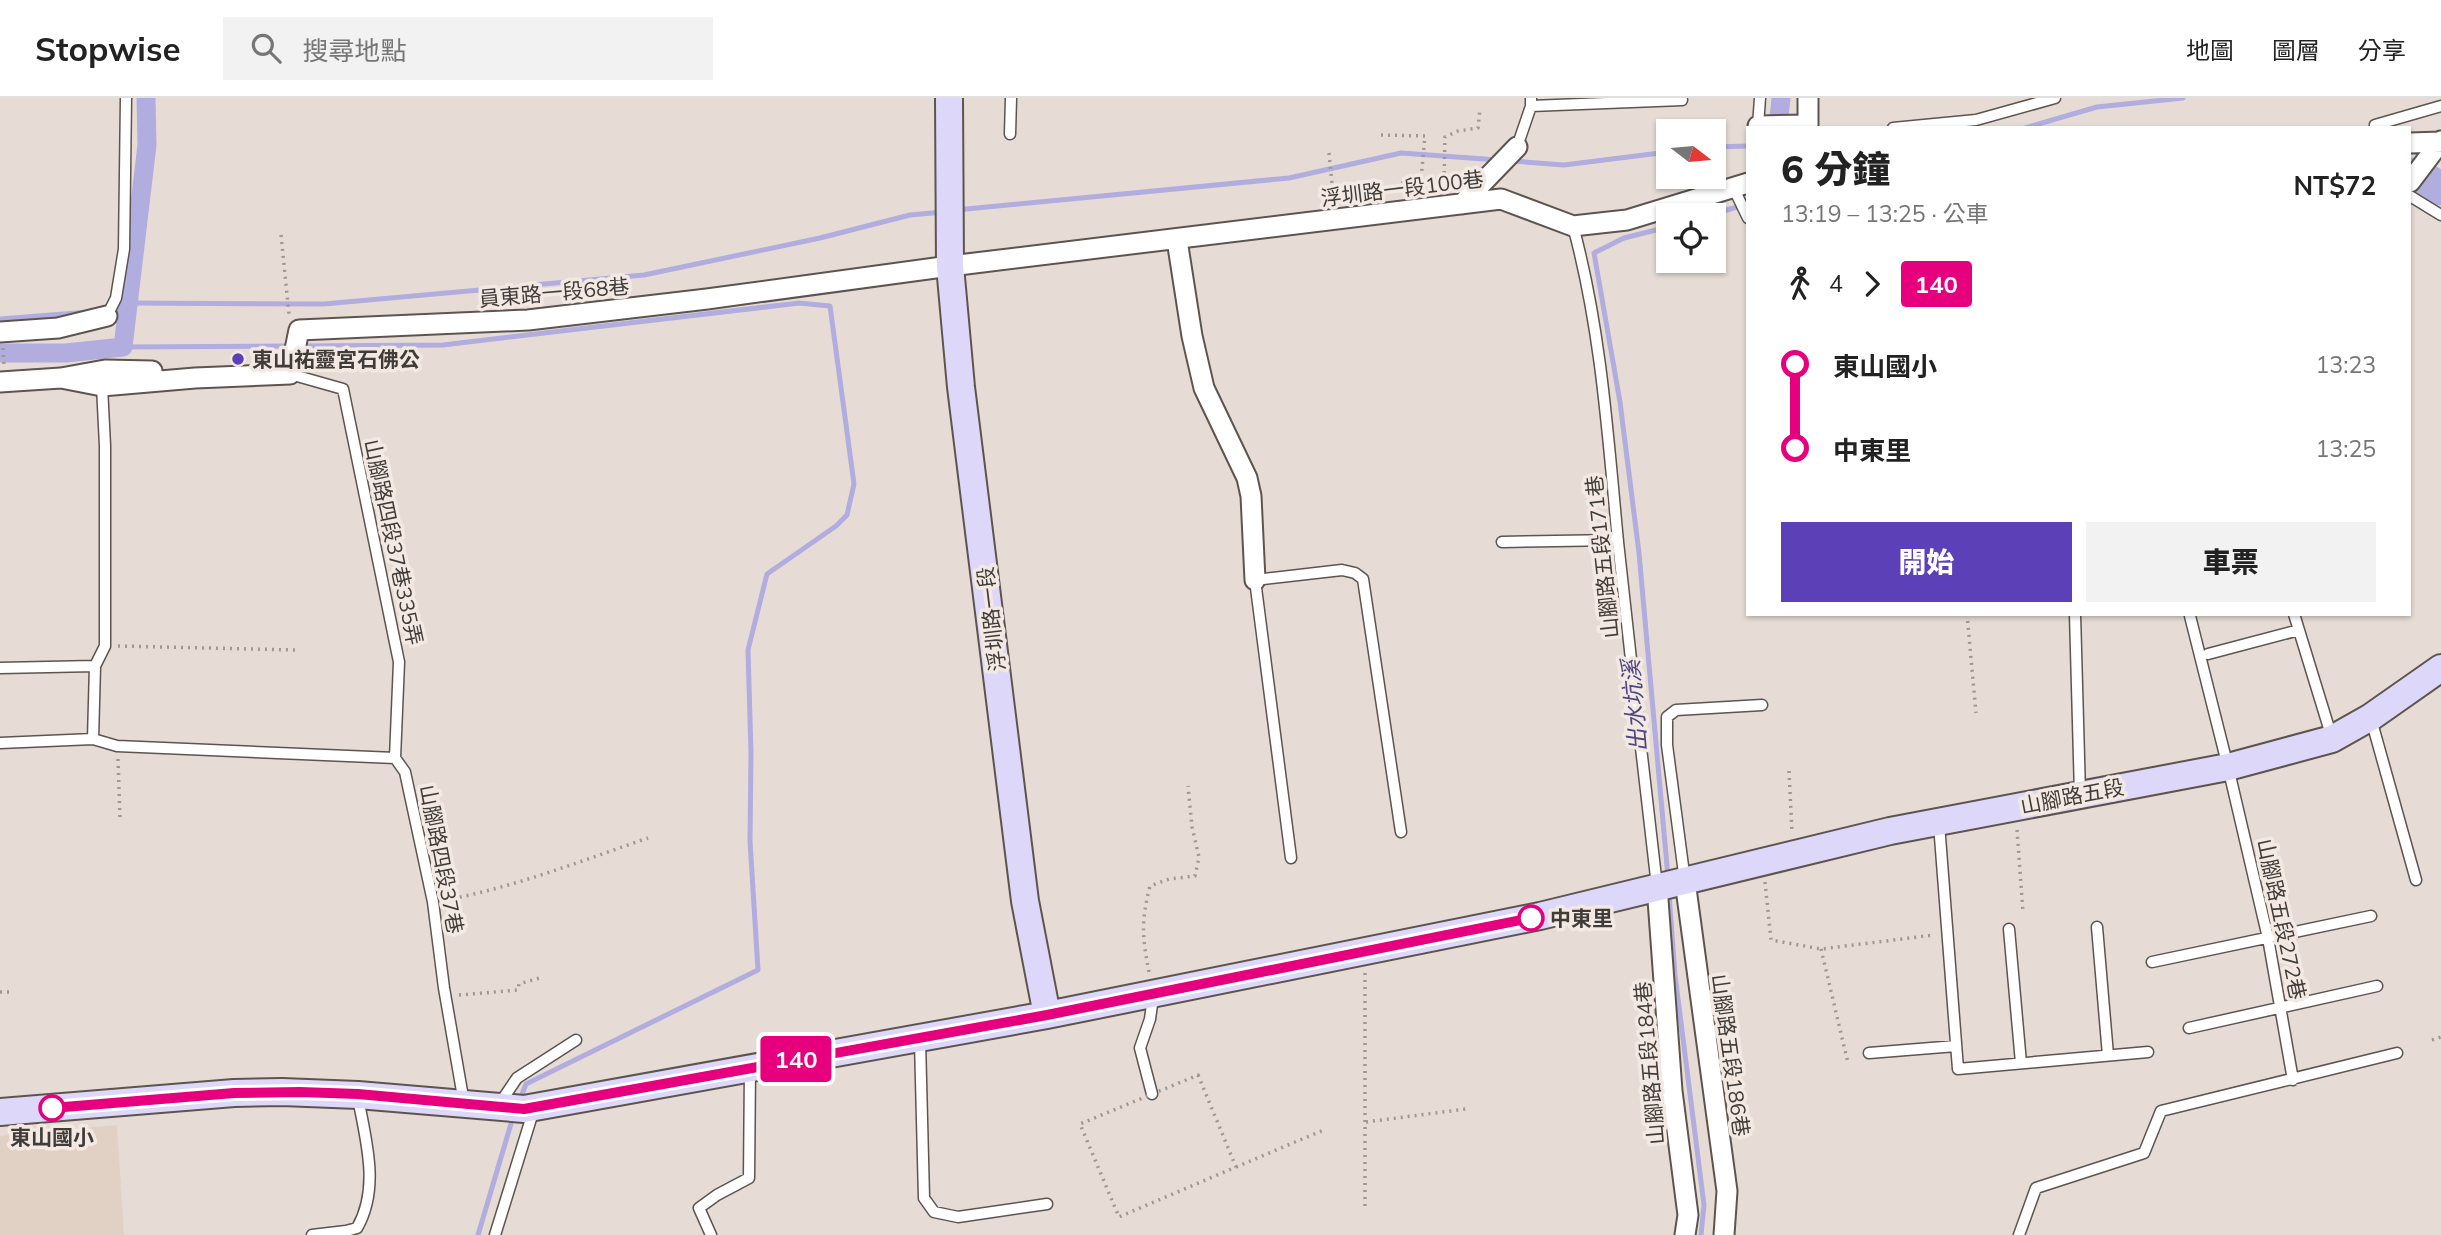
<!DOCTYPE html>
<html lang="zh-TW">
<meta charset="utf-8">
<style>
:root{--surface:#fff;--page:#f2f2f2;--text:#222;--muted:#767676;--line:#e0e0e0;--accent:#5b40b8}
body{margin:0;font-family:Mulish,"Noto Sans TC",sans-serif;background:var(--page);color:var(--text);height:100vh;display:flex;flex-direction:column;font-size:26px;white-space:nowrap}
*{box-sizing:border-box;margin:0}
p{font-size:23px;color:var(--muted)}
.icon{flex:none;width:38px;height:38px;fill:none;stroke:currentColor;stroke-width:2;stroke-linecap:round;stroke-linejoin:round}
.map{position:relative;flex:1;overflow:hidden}
.panel{position:absolute;left:1746px;top:28px;width:665px;height:490px;display:flex;flex-direction:column;background:var(--surface);border-radius:0px;box-shadow:0 2px 5px #0004}
.panel>*{flex:none}
.badge{padding:0 14px;border-radius:5px;font-size:24px;line-height:46px}
.needle{width:46px;rotate:106deg}
.buttons{position:absolute;left:1656px;top:21px;display:grid;gap:14px}
.buttons a{display:grid;place-items:center;width:70px;height:70px;border-radius:0px;background:var(--surface);box-shadow:0 2px 5px #0004;font-size:35px}
.map>.badge{position:absolute;translate:-50% -50%;box-shadow:0 0 0 4px #fff}
.legs{display:flex;align-items:center;gap:10px;height:77px;padding:0 35px;font-size:23px}
.legs p{margin-inline-start:auto}
.headline{display:flex;align-items:center;justify-content:space-between;height:119px;padding:0 35px}
h1{font-size:38px;font-weight:800;line-height:52px}
.primary-button{display:flex;gap:14px;margin-top:auto;padding:14px 35px}
.primary-button a{flex:1;height:80px;border-radius:0px;background:var(--accent);color:#fff;font-size:28px;font-weight:800;line-height:80px;text-align:center}
.primary-button a+a{background:var(--page);color:var(--text)}
ul{padding:0 35px;list-style:none}
li{display:flex;align-items:center;gap:24px;height:84px;font-size:26px}
li i{display:grid;place-items:center;width:10px;height:100%;margin:0 9px;background:currentColor}
li i::after{content:'';width:18px;height:18px;margin:-9px;border:5px solid;border-radius:50%;background:var(--surface)}
li p{margin-inline-start:auto}
li:first-child i{background:linear-gradient(#0000 50%,currentColor 0)}
li:last-child i{background:linear-gradient(currentColor 50%,#0000 0)}
header{display:flex;align-items:center;gap:42px;box-sizing:border-box;height:98px;padding:0 35px;background:var(--surface);border-bottom:2px solid var(--line)}
header strong{font-size:33px}
nav{display:flex;gap:38px;margin-inline-start:auto;font-size:24px}
.search{width:490px;height:63px;background:var(--page);display:flex;align-items:center;gap:18px;box-sizing:border-box;padding:0 24px;border-radius:0px;color:var(--muted);font-size:26px}
.map>svg:first-child{display:block}
.built{fill:#e1d1c4}
.lines{fill:none;stroke-linecap:round;stroke-linejoin:round}
.stream{stroke:#b1adde;stroke-width:5}
.canal{stroke:#b1adde;stroke-width:19}
.river{stroke:#b1adde;stroke-width:33}
.lane-casing{stroke:#5d544e;stroke-width:13}
.street-casing{stroke:#5d544e;stroke-width:23}
.secondary-casing{stroke:#5d544e;stroke-width:30}
.path{stroke:#9f9892;stroke-width:3.5;stroke-dasharray:2 5;stroke-linecap:butt}
.lane{stroke:#fff;stroke-width:10}
.street{stroke:#fff;stroke-width:19}
.secondary{stroke:#ddd8fa;stroke-width:26}
.line-1-casing{stroke:#fff;stroke-width:16}
.line-1{stroke:#e6007e;stroke-width:10}
.poi-dot{fill:#5b40b8;stroke:#f3e9e2;stroke-width:2.5}
.stop-1-dot{fill:#fff;stroke:#e6007e;stroke-width:3.5}
.labels{text-anchor:middle;dominant-baseline:central;stroke-width:7;stroke-linejoin:round;paint-order:stroke}
.street-label{font-size:21px;fill:#403c39;stroke:#f3e9e2}
.poi-label{font-size:21px;font-weight:bold;fill:#403c39;stroke:#f3e9e2;text-anchor:start}
.stop-label{font-size:21px;font-weight:bold;fill:#403c39;stroke:#f3e9e2;text-anchor:start}
.water-label{font-size:23px;font-style:italic;fill:#4e4683;stroke:#f3e9e2}
</style>
<header>
<strong>Stopwise</strong>
<div class="search"><svg class="icon" aria-label="search" viewBox="0 0 24 24"><circle cx="10" cy="10" r="6"/><path d="M15 15l6 6"/></svg>搜尋地點</div>
<nav><a>地圖</a><a>圖層</a><a>分享</a></nav>
</header>
<div class="map">
<svg width="2441" height="1137" viewBox="0 0 2441 1137">
<rect width="100%" height="100%" fill="#e6dcd5"/>
<!-- built -->
<path class="built" d="M117,1027L124,1137H0V1038Z"/>
<g class="lines">
<!-- stream -->
<path class="stream" d="M2025,30L2097,9L2183,0
M1713,49L1748,48
M1512,63L1564,67L1668,54
M956,112L1289,80L1401,55L1498,62
M1709,117L1748,106
M128,205L324,206L644,177L820,140L910,117L943,114
M110,213H127
M0,221L89,214
M300,248L443,247L799,205L830,208L854,386L847,417L836,428L767,476L748,552L751,655L750,743L758,872L526,986L519,1004
M123,249L290,248
M1668,779L1639,455L1620,304L1594,155L1624,140L1668,129
M1669,796L1675,877L1704,1107L1701,1137
M478,1137L513,1019"/>
<!-- canal -->
<path class="canal" d="M1778,30L1781,0
M0,255H66L123,249L147,47L146,0"/>
<!-- river -->
<path class="river" d="M2410,76L2424,80L2441,91"/>
<defs>
<path id="lane" d="M1531,8L1682,2
M1758,28L1760,0
M1893,30L1976,22L2055,0
M2375,30V27L2441,8
M1010,36L1011,0
M1517,49L1531,8V0
M1733,89L1748,120
M2410,98L2441,117
M1573,128C1601,231 1608,338 1618,444C1630,559 1644,673 1657,788
M107,218L116,200L124,151L126,0
M290,276L343,291L399,564L395,660
M102,288L105,348V548L95,568L93,641L117,648L395,660
M1502,444L1618,442
M2075,516L2080,696
M2294,516L2332,640
M2190,518L2228,669L2268,840L2293,982
M2208,556L2299,532
M0,570L95,568
M2371,621L2416,782
M0,645L93,641
M395,660L405,674L433,804L444,890L464,1005
M1939,726L1958,971L2148,954
M1291,760L1255,482L1342,472L1355,475L1363,481L1401,734
M1685,783L1667,647V619L1676,612L1762,607
M2097,829L2108,957
M2009,831L2021,965
M2152,864L2371,818
M2189,930L2377,888
M920,943L924,1100L934,1114L958,1119L1047,1106
M1869,955L1956,948
M1152,996L1140,950L1150,921L1153,899
M500,1005L517,980L576,942
M312,1137L346,1133L357,1130C380,1090 366,1043 358,1000
M495,1137L534,1011
M711,1137L699,1110L717,1097L749,1080L750,970
M2019,1137L2036,1090L2144,1055L2161,1013L2397,955"/>
<path id="street" d="M1758,30V28L1808,27V0
M2410,45L2441,44
M2410,84L2441,43
M1462,106L1517,49
M1177,142L1192,238L1204,290L1247,380L1251,398L1255,482
M0,234L58,230L107,218
M61,280L102,288L195,280L290,276L299,232L528,222L707,201L950,168L1501,101L1573,128L1627,122L1748,85
M0,284L61,280L105,272L152,273
M1685,783L1727,1093L1724,1137
M1657,788L1672,993L1688,1117L1685,1137"/>
<path id="secondary" d="M949,0L950,168L961,289L1025,803L1047,917
M0,1014L234,995L282,994L358,997L524,1011L1047,917L1540,818L1890,733L2228,669L2332,641L2371,619L2441,570"/>
</defs>
<!-- lane casing -->
<use href="#lane" class="lane-casing"/>
<!-- street casing -->
<use href="#street" class="street-casing"/>
<!-- secondary casing -->
<use href="#secondary" class="secondary-casing"/>
<!-- path -->
<path class="path" d="M1381,37L1425,38L1421,81L1402,85L1388,95
M1329,55L1334,105
M1421,81L1444,80L1445,39L1458,33L1478,30L1480,11
M281,137L289,216
M3,250L4,267
M1967,516L1976,615
M118,548L295,552
M118,661L120,720
M1789,673L1792,734
M2017,732L2023,814
M1765,784L1771,842L1821,851L1934,837
M446,802C515,789 581,763 648,740
M1821,851L1848,965
M1149,874C1142,838 1141,824 1150,788L1169,781L1195,778L1199,759L1192,729L1188,688
M1365,875V1111
M0,894H12
M459,897L518,892L519,886L543,879
M2432,942L2441,939
M1198,977L1236,1069L1119,1119L1080,1026Z
M1366,1024L1466,1011
M1236,1069L1326,1031"/>
<!-- lane -->
<use href="#lane" class="lane"/>
<!-- street -->
<use href="#street" class="street"/>
<!-- secondary -->
<use href="#secondary" class="secondary"/>
</g>
<g class="lines">
<defs>
<path id="line-1" d="M52,1010L234,995L300,994L358,996L524,1011L1047,917L1531,820"/>
</defs>
<!-- line-1 casing -->
<use href="#line-1" class="line-1-casing"/>
<!-- line-1 -->
<use href="#line-1" class="line-1"/>
</g>
<!-- markers -->
<circle class="poi-dot" cx="238" cy="261" r="7"/>
<g class="stop-1-dot">
<circle cx="1531" cy="820" r="12"/>
<circle cx="52" cy="1010" r="12"/>
</g>
<g class="labels">
<!-- street labels -->
<g class="street-label">
<text transform="translate(1402 90) rotate(-7)">浮圳路一段100巷</text>
<text transform="translate(554 194) rotate(-5)">員東路一段68巷</text>
<text transform="translate(394 444) rotate(78)">山腳路四段37巷335弄</text>
<text transform="translate(1602 459) rotate(-96)">山腳路五段171巷</text>
<text transform="translate(991 521) rotate(-97)">浮圳路一段</text>
<text transform="translate(2072 698) rotate(-11)">山腳路五段</text>
<text transform="translate(442 761) rotate(79)">山腳路四段37巷</text>
<text transform="translate(2282 821) rotate(78)">山腳路五段272巷</text>
<text transform="translate(1731 957) rotate(82)">山腳路五段186巷</text>
<text transform="translate(1649 965) rotate(-95)">山腳路五段184巷</text>
</g>
<!-- poi labels -->
<g class="poi-label">
<text x="252" y="261">東山祐靈宮石佛公</text>
</g>
<!-- stop labels -->
<g class="stop-label">
<text x="1550" y="820">中東里</text>
<text x="52" y="1039" text-anchor="middle">東山國小</text>
</g>
<!-- water labels -->
<g class="water-label">
<text transform="translate(1634 608) rotate(-95)">出水坑溪</text>
</g>
</g>
</svg>
<div class="buttons">
<a><svg class="needle" viewBox="-14 -14 28 28"><path d="M0-13l5 13h-10z" fill="#e53935"/><path d="M0 13l5-13h-10z" fill="#767676"/></svg></a>
<a><svg class="icon" aria-label="locate" viewBox="0 0 24 24"><circle cx="12" cy="12" r="6"/><path d="M12 2v4M12 18v4M2 12h4M18 12h4"/></svg></a>
</div>
<b class="badge" style="left:796px;top:961px;background:#e6007e;color:#fff">140</b>
<section class="panel">
<div class="headline"><div><h1>6 分鐘</h1><p>13:19 – 13:25 · 公車</p></div><b>NT$72</b></div>
<div class="legs"><svg class="icon" aria-label="walk" viewBox="0 0 24 24"><circle cx="13" cy="4" r="2"/><path d="M13 8l-2 6 4 7M11 14l-3 7M7 12l3-4h3l4 4"/></svg>4<svg class="icon" aria-label="forward" viewBox="0 0 24 24"><path d="M9 5l7 7-7 7"/></svg><b class="badge" style="background:#e6007e;color:#fff">140</b></div>
<ul>
<li><i style="color:#e6007e"></i><b>東山國小</b><p>13:23</p></li>
<li><i style="color:#e6007e"></i><b>中東里</b><p>13:25</p></li>
</ul>
<div class="primary-button"><a>開始</a><a>車票</a></div>
</section>
</div>
